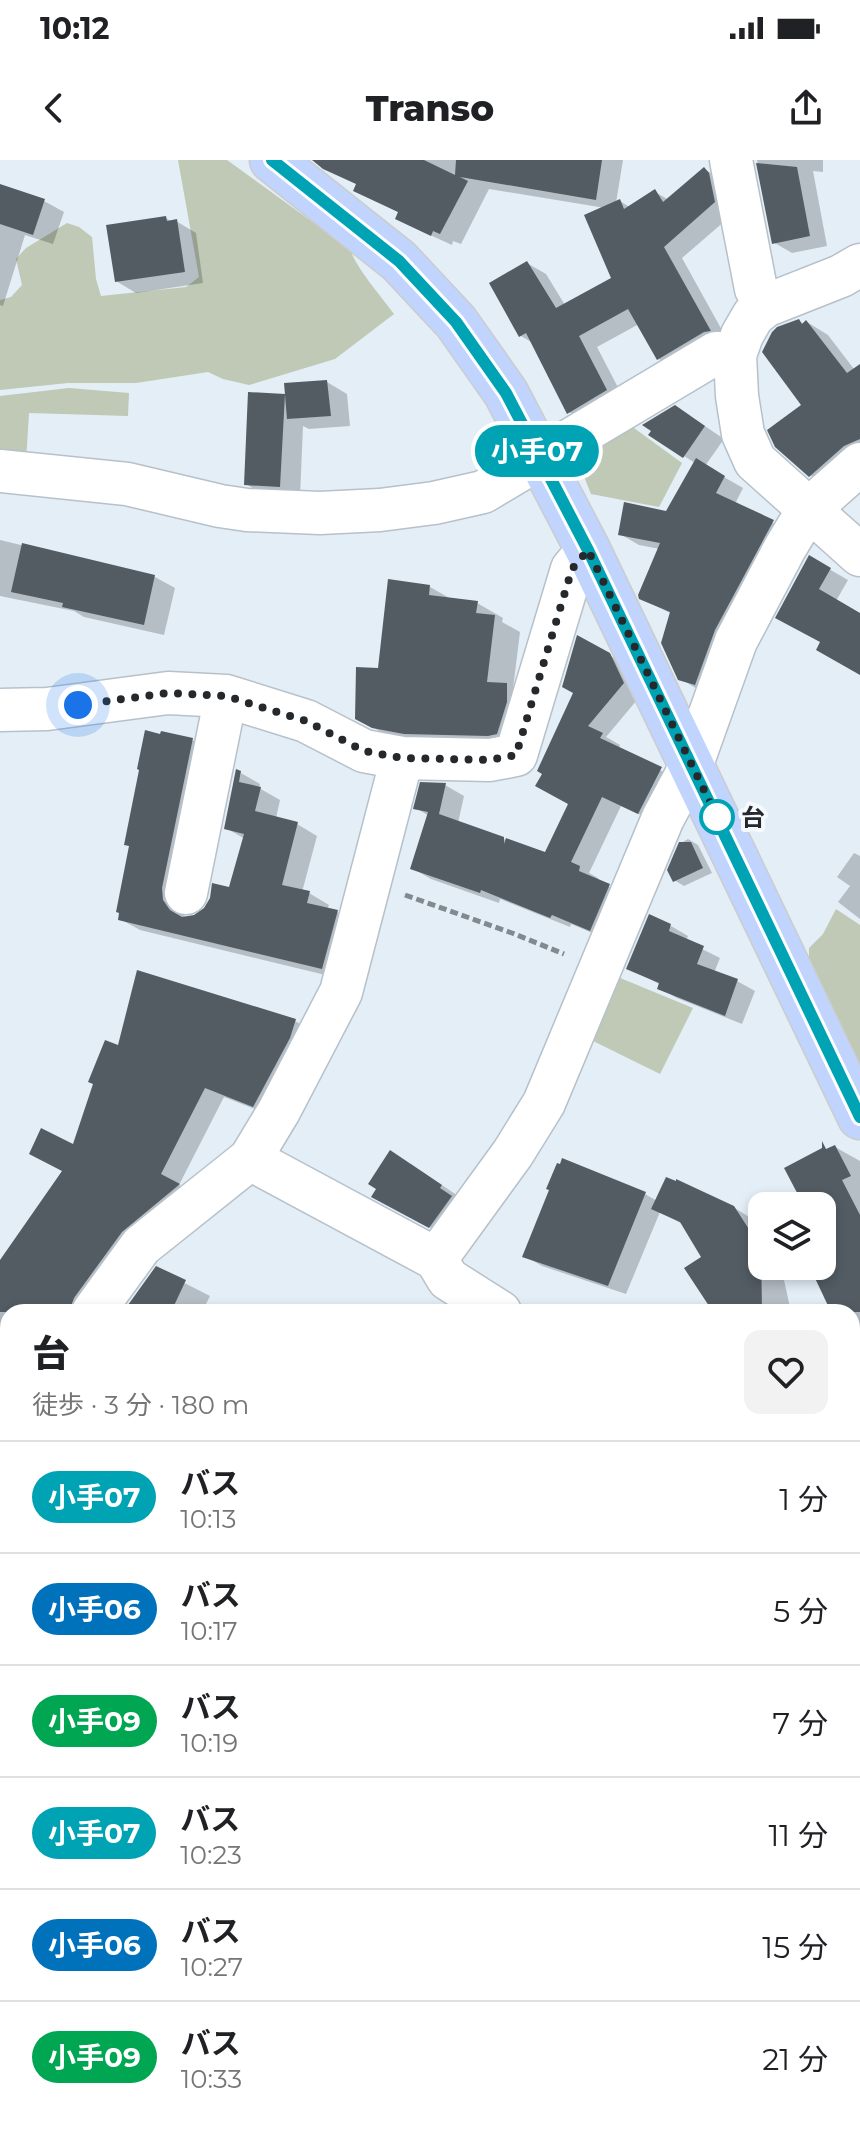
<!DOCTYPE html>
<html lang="ja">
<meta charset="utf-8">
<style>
:root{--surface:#fff;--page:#f2f2f2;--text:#202124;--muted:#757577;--line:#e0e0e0}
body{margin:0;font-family:Montserrat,"Noto Sans JP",sans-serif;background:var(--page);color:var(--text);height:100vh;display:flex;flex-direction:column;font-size:30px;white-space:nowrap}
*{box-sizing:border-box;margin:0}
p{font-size:26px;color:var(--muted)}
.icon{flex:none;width:44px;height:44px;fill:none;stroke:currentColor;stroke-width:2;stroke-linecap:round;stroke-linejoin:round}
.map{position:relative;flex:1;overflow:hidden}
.drawer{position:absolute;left:0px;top:1144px;width:860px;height:826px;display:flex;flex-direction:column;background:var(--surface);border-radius:24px 24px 0 0;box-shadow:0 4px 12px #0003}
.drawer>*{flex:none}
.badge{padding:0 16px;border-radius:26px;font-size:28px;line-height:52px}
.controls{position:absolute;left:748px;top:1032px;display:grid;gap:16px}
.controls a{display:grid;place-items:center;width:88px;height:88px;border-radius:16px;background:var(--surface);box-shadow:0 4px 12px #0003;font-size:40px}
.you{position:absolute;width:40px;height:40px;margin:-20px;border:6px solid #fff;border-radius:50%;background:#1a73e8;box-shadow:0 0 0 12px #1a73e833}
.map>.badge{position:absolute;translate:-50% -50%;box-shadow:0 0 0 4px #fff}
.round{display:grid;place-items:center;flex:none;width:84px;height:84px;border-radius:16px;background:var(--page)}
.overview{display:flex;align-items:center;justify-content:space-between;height:136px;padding:0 32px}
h1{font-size:38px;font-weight:800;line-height:60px}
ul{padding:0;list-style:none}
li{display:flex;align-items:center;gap:24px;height:112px;padding:0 32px;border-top:2px solid var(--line)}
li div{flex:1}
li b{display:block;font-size:30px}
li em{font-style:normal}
li .badge{min-width:88px;font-weight:700;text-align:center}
.status{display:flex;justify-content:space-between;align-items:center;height:56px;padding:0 40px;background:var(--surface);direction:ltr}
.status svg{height:22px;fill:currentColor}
header{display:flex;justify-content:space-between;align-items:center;height:104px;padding:0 32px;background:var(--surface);font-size:36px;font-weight:800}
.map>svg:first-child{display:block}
.industrial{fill:#e2dff5}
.green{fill:#bfc9b5}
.shadow{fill:#0003}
.building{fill:#535c63}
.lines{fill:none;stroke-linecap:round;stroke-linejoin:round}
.minor-casing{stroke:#b7c1ca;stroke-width:45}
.major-casing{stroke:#cbcccc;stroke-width:47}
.path{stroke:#828a90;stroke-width:5;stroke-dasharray:8 4;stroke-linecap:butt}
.minor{stroke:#fff;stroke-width:42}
.major{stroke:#c1d4fe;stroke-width:44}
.line-casing{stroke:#fff;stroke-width:18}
.line{stroke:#00a3b4;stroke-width:12}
.walk{stroke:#25292c;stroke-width:8;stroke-dasharray:0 14.4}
.stop-dot{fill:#fff;stroke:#00a3b4;stroke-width:4}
.labels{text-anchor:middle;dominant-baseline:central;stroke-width:8;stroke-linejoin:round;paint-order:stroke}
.stop-label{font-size:24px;font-weight:bold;fill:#25292c;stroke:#f6fafe;text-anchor:start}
</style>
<div class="status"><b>10:12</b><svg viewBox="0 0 49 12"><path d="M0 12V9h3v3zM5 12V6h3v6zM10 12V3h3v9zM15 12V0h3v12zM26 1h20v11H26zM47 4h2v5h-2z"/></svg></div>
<header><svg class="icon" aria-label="back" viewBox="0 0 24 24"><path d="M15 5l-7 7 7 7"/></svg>Transo<svg class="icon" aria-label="share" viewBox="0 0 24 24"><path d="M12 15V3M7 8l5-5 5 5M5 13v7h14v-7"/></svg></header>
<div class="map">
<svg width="860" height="1969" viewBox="0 0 860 1969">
<rect width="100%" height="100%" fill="#e3eef7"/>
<!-- industrial -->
<path class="industrial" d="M860,1661V1839L852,1831V1666Z"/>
<!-- green -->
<path class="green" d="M178,0H227L351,90C353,104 384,140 394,154L335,199L249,225L223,219L208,212L136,223H68L0,230V140L11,137L22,125L16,99L26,88L67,63L79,67L92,77L96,119L101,136L186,127L199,117Z
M69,228L129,233L128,256L29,253L26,302L0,300V236Z
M623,260L682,303L659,347L591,334L571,284Z
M836,749L860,765V919L809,807V788L823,774Z
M608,813L693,848L660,914L581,875Z
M8,1231V1513L0,1525V1232Z"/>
<!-- shadow -->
<path class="shadow" d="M324,0H623L616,43L620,41L631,48L655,32L669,40L704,9L723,20L733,54L682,98L728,181L678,210L659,199L639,164L597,187L625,241L588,263L569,252L533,183L521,176L527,103L546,114L565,145L614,119L605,48L489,29L461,84L453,81L452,85L417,69L400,53L356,31L358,25Z
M757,0H823V12L813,11L827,86L792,93L773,82Z
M0,26L44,41L64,52L53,84L25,75L3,146L0,145Z
M166,58L172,62L176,61L196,73L203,123L136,133L116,121Z
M798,161L804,164L807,162L828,175L860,217V302L831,328L810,315Z
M327,222L347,234L350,266L309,269L303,266L300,337L266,336L246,324L284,236L287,238Z
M696,260L724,279L705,306L743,328L735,344L792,372L699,530L679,518L672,454L641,438L660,389L639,385L620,374L667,353L695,303L684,296Z
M0,380L155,417L175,428L164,475L84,457L74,451L0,436Z
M810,398L848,420L836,441L860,456V513L823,482Z
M430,427L453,440L477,443L503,458L502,462L520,472L513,529L532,540L523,588H432L383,573L357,558L380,510Z
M578,478L629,506L642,534L606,577L620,585L619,589L679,620L658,663L621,646L589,713L598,718V721L627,736L609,780L571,764L570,767L500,739L499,743L431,719L412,708L429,656L416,648L445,625L464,636L458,663L546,694L571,644Z
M192,580L212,591L182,740L183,754L186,758L195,757L231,729L245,679L226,668L241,613L260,624L259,628L280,640L276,658L297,664L317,676L302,732L309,733L329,745L327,750L337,752L356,763L342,819L140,770L120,759Z
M688,679L698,685L712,713L684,726L674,720L681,683Z
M854,693L860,696V759L838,742L850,726L837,717Z
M671,766L688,776L686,781L720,798L714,813L737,821L755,831L742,864L677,838L659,828L661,825L628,808Z
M295,861L314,872L273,956L224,937L179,1025L197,1036L91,1152H8V1181L0,1175V1102L64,1011L120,888Z
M835,987L860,1001V1175L852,1170V1152H833L836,1104L822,1078V1046H806Z
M411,1004L461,1038L450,1078L394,1048Z
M645,1034L657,1041L733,1047L754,1060L762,1072V1106H781L791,1152H715L704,1098L684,1065L660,1052L626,1134L542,1106L525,1096Z
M157,1109L210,1136L202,1152H125Z
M852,1245L860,1253V1325L852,1319Z
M852,1580L860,1593V1609L852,1614Z
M860,1682V1732L852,1719V1687Z
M860,1743V1829L852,1824V1745L854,1747Z
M0,1803L8,1807V1931L0,1952Z
M28,1962H202L210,1969H34Z"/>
<!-- building -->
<path class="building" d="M312,0H424L455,15L456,0H602L596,40L460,17L468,21L440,74L433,71L431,76L395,59L398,52L353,31L356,24L323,9Z
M756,3L797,7L810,76L772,84Z
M704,7L709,13L715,42L664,87L711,171L704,172L657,200L628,149L579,176L607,230L567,254L526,173L519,177L489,123L527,101L556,148L611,118L584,55L620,39L624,49L655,29L663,42Z
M0,24L45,39L33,75L0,64Z
M166,56L167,61L177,59L185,112L115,122L106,65Z
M799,159L802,164L806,160L847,213L860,204V279L844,286L809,317L775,287L767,270L801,245L762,192L772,172L777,167Z
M327,220L331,256L287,259L284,223Z
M248,232L285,234L280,327L244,325Z
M675,245L705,266L683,298L648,275L651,271L642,265Z
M696,298L725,316L716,333L774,360L715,470L695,525L678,520L661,483L670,452L639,439L638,435L660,383L618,375L624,342L666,351Z
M22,383L155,415L144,465L62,447L63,443L11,432Z
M809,395L831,408L819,429L860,453V515L816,490L820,482L775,458Z
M388,419L430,425L429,435L478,441L476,453L495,455L487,522L507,523V542L497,574L488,576L404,574L372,568L355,559L356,507L378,508Z
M577,475L610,493L624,523L588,566L603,573L600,578L662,607L638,654L602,637L571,702L580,706L579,711L610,724L590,771L552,755L550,758L481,730L480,733L410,709L428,652L413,649L420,622L446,623L439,654L504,677V684L506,678L545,692L568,644L535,626L542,614L537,611L573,533L562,527Z
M145,570L160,574L161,571L193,578L162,728L163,740L170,750L182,757L194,755L204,748L210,738L212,723L229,727L244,674L224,669L236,609L241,611L239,622L261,627L255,651L298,662L282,725L310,731L307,743L338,750L322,809L118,760L119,753L116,752L129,686L124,685L139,610L137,609Z
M679,682H691L703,708L673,722L667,710Z
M649,754L671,764L669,771L704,786L697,804L738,819L725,856L657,829L659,823L626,809Z
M137,810L296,859L290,878L253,947L205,928L161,1014L180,1024L122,1072L74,1138L69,1152H0V1100L62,1011L29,994L41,968L73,984L93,924L88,922L105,880L118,885Z
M822,981L826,989L835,985L851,1016L842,1020L860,1055V1152H831L814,1116L822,1111V1046H804L784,1008L822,988Z
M390,990L442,1025L440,1028L452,1036L429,1068L371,1037L376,1029L368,1024Z
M562,998L646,1032L608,1126L522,1097L549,1030L546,1029L557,1003L560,1004Z
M666,1017L676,1021V1019L734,1046L761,1088L762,1152H713L684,1108L701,1097L680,1062L651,1049Z
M156,1106L186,1120L171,1152H123Z"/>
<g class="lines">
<defs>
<path id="minor" d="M731,0L756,129L765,146
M860,105L841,116L765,146L753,156L742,175L735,195L737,236L743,274L755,301L860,395
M0,311L127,324L220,346L247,350L320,353L380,350L434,343L483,332L716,193L735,195
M0,550L47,549L168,533L226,536L306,561L364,591L402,598L490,600L516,595L572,409L588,390
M186,733L226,536
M250,999L436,1099L448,1119L500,1152
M436,1099L513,993L544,943L663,658L692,604L736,481L785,388L808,350L860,304
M93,1152L141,1086L250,999L279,951L341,832L402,598
M852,1220H860
M0,1221L8,1220
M852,1658L860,1653
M0,1768L8,1773
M852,1843L860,1851
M0,1934L8,1926"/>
<path id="major" d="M272,0L399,101L456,162L506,233L588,390L860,957"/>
</defs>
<!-- minor casing -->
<use href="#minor" class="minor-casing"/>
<!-- major casing -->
<use href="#major" class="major-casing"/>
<!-- path -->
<path class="path" d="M405,735L512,773L564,794
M363,1962L372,1969
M750,1969L757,1962"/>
<!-- minor -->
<use href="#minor" class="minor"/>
<!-- major -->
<use href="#major" class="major"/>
</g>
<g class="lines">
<defs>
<path id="line" d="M272,0L399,101L456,162L506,233L588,390L860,957"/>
</defs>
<!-- line casing -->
<use href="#line" class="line-casing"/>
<!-- line -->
<use href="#line" class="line"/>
<!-- walk -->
<path class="walk" d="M78,545L168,533L226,536L306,561L364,591L402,598L490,600L516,595L572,409L588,390L717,657"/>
</g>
<!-- markers -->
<circle class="stop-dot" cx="717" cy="657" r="16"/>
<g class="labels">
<!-- stop labels -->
<g class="stop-label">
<text x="741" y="657">台</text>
</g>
</g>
</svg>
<div class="controls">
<a><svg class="icon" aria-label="layers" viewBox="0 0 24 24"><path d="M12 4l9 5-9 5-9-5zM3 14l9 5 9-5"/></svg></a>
</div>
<div class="you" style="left:78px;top:545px"></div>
<b class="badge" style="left:537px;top:291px;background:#00a3b4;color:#fff">小手07</b>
<section class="drawer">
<div class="overview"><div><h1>台</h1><p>徒歩 · 3 分 · 180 m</p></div><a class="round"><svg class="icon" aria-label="heart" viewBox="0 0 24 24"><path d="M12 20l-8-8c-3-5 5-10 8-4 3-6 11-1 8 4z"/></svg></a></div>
<ul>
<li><span class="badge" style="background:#00a3b4;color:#fff">小手07</span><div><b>バス</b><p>10:13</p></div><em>1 分</em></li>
<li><span class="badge" style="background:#0072bc;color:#fff">小手06</span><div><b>バス</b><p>10:17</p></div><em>5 分</em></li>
<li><span class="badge" style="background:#00a651;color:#fff">小手09</span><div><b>バス</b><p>10:19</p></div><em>7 分</em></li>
<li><span class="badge" style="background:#00a3b4;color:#fff">小手07</span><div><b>バス</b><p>10:23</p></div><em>11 分</em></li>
<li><span class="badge" style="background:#0072bc;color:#fff">小手06</span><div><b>バス</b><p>10:27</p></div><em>15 分</em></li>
<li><span class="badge" style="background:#00a651;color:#fff">小手09</span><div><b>バス</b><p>10:33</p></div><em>21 分</em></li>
</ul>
</section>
</div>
